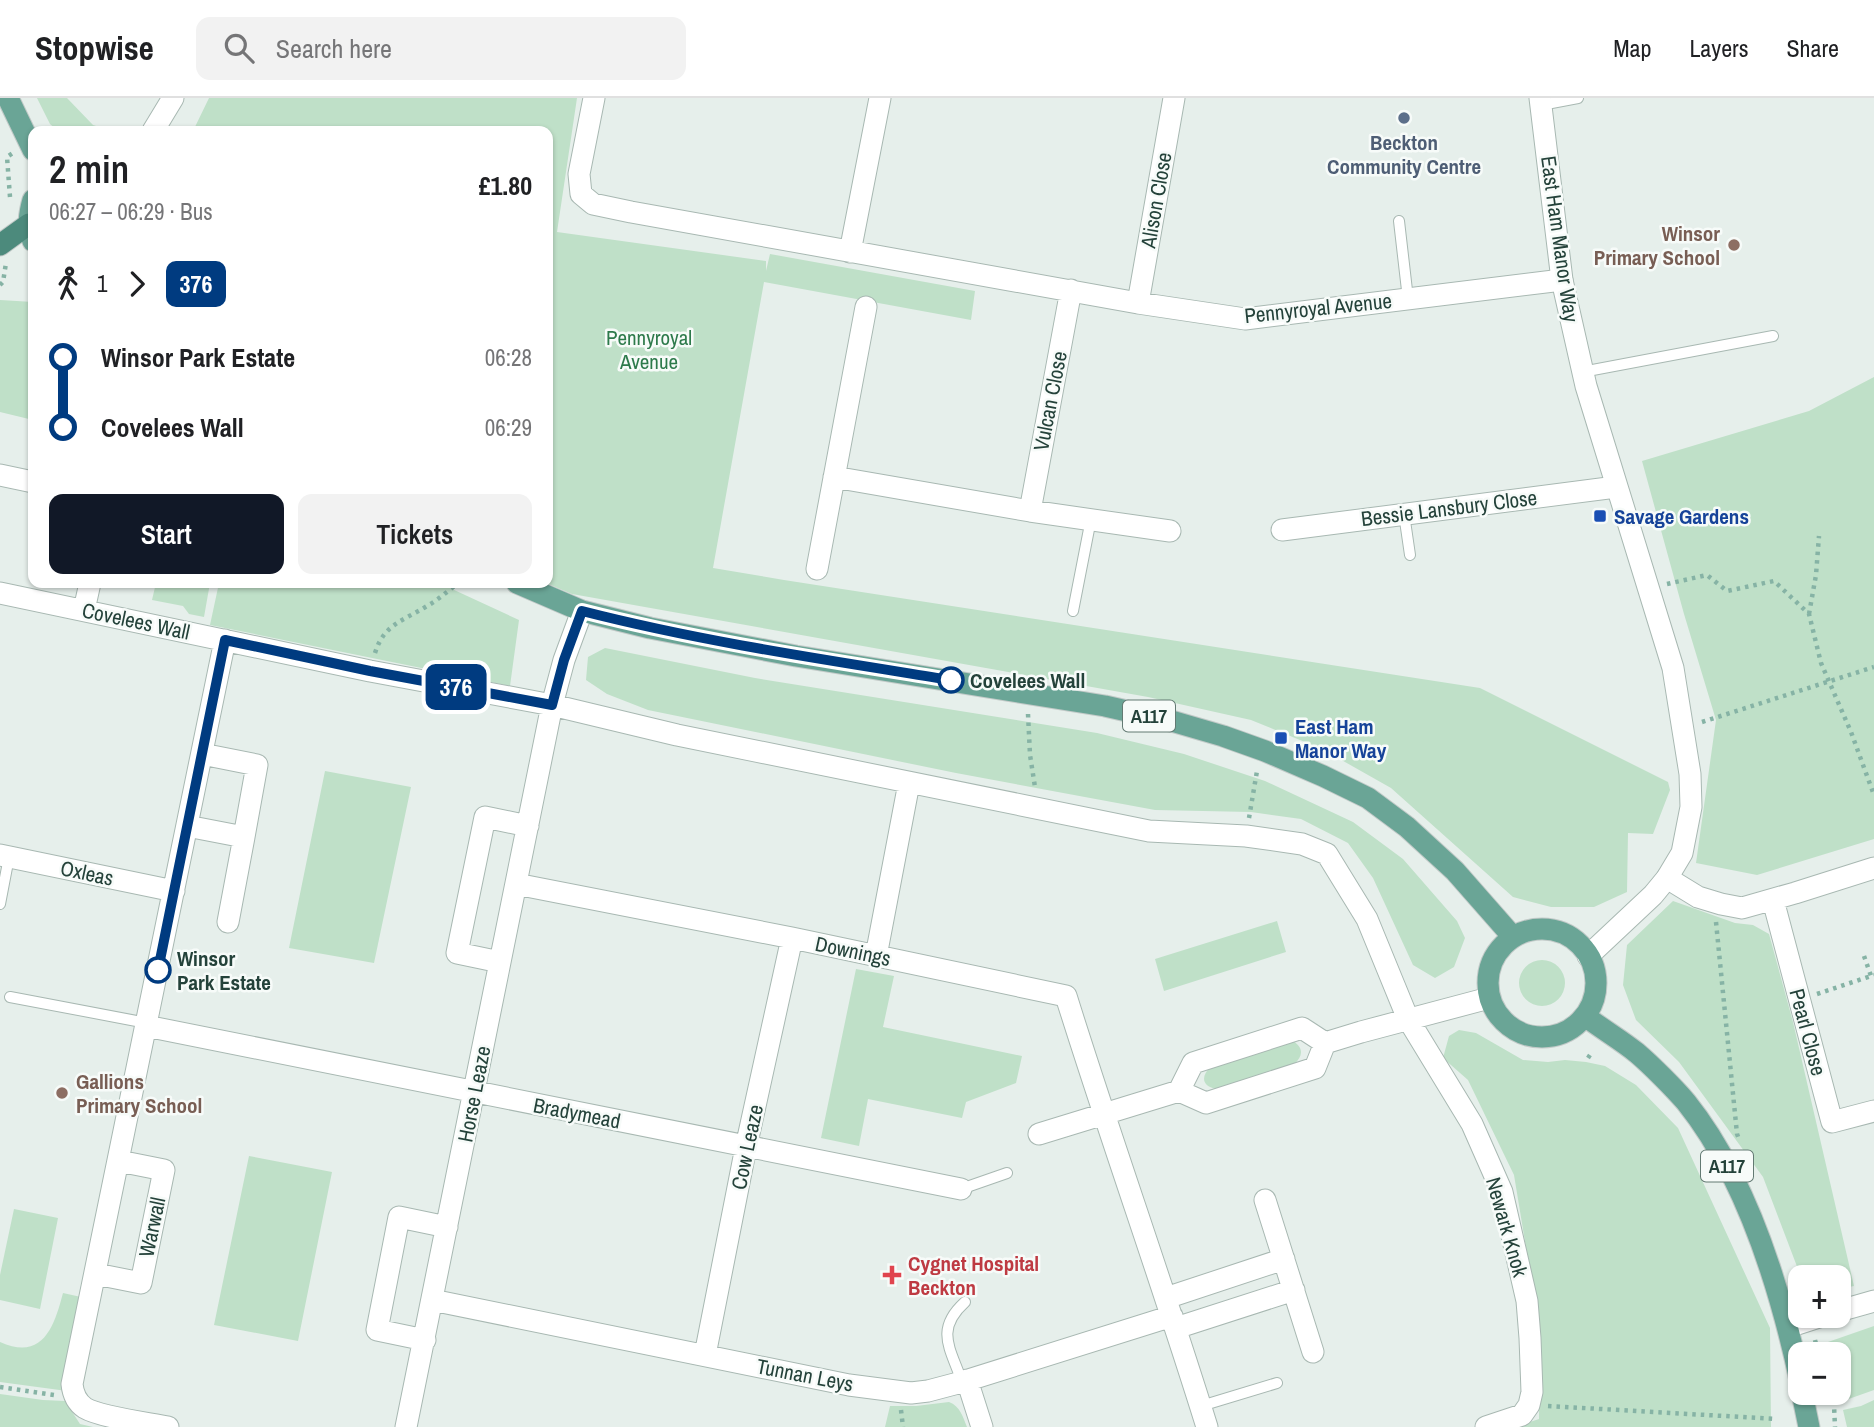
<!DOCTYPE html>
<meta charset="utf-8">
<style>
:root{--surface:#fff;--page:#f2f2f2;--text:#202124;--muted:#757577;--line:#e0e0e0;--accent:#111827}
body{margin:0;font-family:"Archivo Narrow",sans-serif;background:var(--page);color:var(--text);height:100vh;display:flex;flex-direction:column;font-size:26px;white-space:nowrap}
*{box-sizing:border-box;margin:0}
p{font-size:23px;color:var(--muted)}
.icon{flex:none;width:38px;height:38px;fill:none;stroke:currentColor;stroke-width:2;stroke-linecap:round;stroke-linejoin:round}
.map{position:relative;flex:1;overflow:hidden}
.panel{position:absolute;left:28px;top:28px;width:525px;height:462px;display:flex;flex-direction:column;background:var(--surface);border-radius:14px;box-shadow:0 2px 5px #0004}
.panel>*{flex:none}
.badge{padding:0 14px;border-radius:10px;font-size:24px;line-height:46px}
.buttons{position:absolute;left:1788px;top:1167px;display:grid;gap:14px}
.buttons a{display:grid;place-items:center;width:63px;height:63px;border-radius:14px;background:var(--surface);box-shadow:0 2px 5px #0004;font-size:35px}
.map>.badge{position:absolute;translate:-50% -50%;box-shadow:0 0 0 4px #fff}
.legs{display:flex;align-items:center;gap:10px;height:77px;padding:0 21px;font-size:23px}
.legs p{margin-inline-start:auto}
.head{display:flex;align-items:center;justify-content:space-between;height:119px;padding:0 21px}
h1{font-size:38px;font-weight:600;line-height:52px}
.action{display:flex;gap:14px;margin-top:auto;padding:14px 21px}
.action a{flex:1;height:80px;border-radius:14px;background:var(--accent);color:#fff;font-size:28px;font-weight:600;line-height:80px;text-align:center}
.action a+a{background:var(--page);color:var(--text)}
ul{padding:0 21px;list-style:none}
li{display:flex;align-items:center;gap:24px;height:70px;font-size:26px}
li i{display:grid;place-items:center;width:10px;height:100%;margin:0 9px;background:currentColor}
li i::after{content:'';width:18px;height:18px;margin:-9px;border:5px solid;border-radius:50%;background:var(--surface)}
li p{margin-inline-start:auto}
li:first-child i{background:linear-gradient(#0000 50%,currentColor 0)}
li:last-child i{background:linear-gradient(currentColor 50%,#0000 0)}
header{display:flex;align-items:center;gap:42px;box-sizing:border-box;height:98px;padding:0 35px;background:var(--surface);border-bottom:2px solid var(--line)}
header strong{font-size:33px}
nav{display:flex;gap:38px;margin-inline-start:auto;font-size:24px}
.search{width:490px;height:63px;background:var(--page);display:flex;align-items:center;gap:18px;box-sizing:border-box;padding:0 24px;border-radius:14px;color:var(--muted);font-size:26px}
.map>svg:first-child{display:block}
.green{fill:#bfe0c8}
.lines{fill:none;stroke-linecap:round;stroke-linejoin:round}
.service-casing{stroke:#a8b8b2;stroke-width:12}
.minor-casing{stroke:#a8b8b2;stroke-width:23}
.tertiary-casing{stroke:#a8b8b2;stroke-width:23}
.primary-casing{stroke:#c2cac8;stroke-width:23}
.trunk-casing{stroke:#c2cac8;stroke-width:23}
.path{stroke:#86b3a5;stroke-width:4.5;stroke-dasharray:3.5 5;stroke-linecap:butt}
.service{stroke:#fff;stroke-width:10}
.minor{stroke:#fff;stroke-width:21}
.tertiary{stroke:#fff;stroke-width:21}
.primary{stroke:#6aa596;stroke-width:21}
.trunk{stroke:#4c8a7c;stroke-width:21}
.line-1-casing{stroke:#fff;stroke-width:16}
.line-1{stroke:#003b80;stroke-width:10}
.service-dot{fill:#5c6f8a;stroke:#f7fbf9;stroke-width:2.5}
.education-dot{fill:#8d6e63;stroke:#f7fbf9;stroke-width:2.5}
.transit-dot{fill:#1a4fb4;stroke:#f7fbf9;stroke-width:2.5}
.stop-1-dot{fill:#fff;stroke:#003b80;stroke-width:3.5}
.health-dot{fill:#e0444e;stroke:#f7fbf9;stroke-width:2.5}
.labels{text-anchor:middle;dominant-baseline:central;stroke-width:5;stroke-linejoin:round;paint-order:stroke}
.shield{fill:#f7fbf9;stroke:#637a73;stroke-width:2}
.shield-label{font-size:19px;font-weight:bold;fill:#24423a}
.service-label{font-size:21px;font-weight:bold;fill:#4e5e75;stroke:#f7fbf9}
.street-label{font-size:21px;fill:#24423a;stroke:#f7fbf9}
.education-label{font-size:21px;font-weight:bold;fill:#785e54;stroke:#f7fbf9;text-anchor:end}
.park-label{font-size:21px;fill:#2d7a4b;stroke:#f7fbf9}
.transit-label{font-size:21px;font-weight:bold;fill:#164399;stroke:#f7fbf9;text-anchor:start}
.stop-label{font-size:21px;font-weight:bold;fill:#24423a;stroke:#f7fbf9;text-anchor:start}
.health-label{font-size:21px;font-weight:bold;fill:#be3a42;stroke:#f7fbf9;text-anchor:start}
</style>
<header>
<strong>Stopwise</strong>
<div class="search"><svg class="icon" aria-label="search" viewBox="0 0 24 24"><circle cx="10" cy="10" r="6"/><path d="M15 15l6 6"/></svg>Search here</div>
<nav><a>Map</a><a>Layers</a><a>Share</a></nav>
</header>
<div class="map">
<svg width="1874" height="1329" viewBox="0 0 1874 1329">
<rect width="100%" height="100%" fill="#e6efeb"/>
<!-- green -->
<path class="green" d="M37,0H67L93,27L112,33H58L50,26Z
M209,0H577L557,134L766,163V173L770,156L975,193L971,222L764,184L713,470L784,482L1480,590L1668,684L1670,692L1653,736L1628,735L1627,794L1594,809H1551L1513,799L1391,690L1322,651L1251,622L1148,599L572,496L546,485H548V33H193Z
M0,202L33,204V322L0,314Z
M1874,279V741L1757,777L1696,765L1716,622L1684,516L1642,363L1809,313Z
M156,485H210L204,519L189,516L183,508L152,502Z
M219,485H439L519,522L510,588L210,527Z
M605,550L755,580L1097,635L1184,656L1265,683L1353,724L1403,761L1457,823L1465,840L1454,869L1435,880L1413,867L1373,780L1348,745L1301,721L1251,714L1155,712L956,675L648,612L607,596L586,582L588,559Z
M325,673L411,689L374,865L289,850Z
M1673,803L1735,825L1753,827L1769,836L1793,924L1854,1188L1839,1191V1180L1801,1179L1763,1079L1679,964L1636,922L1623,887L1627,847Z
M1277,823L1286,854L1164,893L1155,861Z
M1519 885a23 23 0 1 1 46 0a23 23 0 1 1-46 0Z
M856,871L894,878L883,929L1022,958L1016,985L966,1004L962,1020L868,1001L859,1048L821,1040Z
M1459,932L1476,935L1523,962L1548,964L1565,962L1586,964L1605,968L1636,987L1678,1030L1770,1230L1771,1329H1515L1539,1321L1540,1234L1514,1077L1468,982L1443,960L1449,938Z
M1293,943C1304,950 1303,958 1294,966L1216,991C1201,988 1201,978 1211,968Z
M249,1058L332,1074L298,1243L214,1227Z
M14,1111L58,1120L40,1211L0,1202V1177Z
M63,1195L81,1199L67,1293L0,1284V1244C43,1263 54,1229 63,1195Z
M1874,1228V1292L1843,1303L1839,1282V1256H1831L1828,1244Z
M0,1296L43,1302L65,1303L80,1326L93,1329H0Z
M1874,1302V1329H1847L1843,1312L1861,1308Z
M949,1304C960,1308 963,1319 967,1329H885L890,1308H916Z"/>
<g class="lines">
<defs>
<path id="service" d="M1541,7L1578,0
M1399,123L1408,201
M1582,274L1773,238
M1404,416L1410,457
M1073,513L1091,421
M0,806L9,759
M10,899L147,925
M961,1091L1007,1075
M962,1284C951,1251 934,1232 965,1204
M1201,1308L1277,1285"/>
<path id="minor" d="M594,0L579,76L581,96L593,106L631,114L1138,205L1245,221L1562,182
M850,154L880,0
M1138,205L1174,0
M0,377L33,384
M834,379L1030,413L1170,433
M1030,413L1071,192
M1282,432L1616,389
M817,471L866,209
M0,495L370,573L552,607L677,637L1149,733L1246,738L1302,746L1327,756L1367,821L1408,921L1472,1026L1502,1094L1527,1203L1530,1240L1532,1294L1529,1307L1522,1317L1486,1329
M84,512L90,485
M187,728L244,739L257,667L202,656
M0,757L174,793
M1667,780L1698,799L1721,806L1742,810L1795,795L1874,770
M516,786L792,840L1066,898C1111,1042 1162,1184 1207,1329
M1773,802L1832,1024L1874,1013
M228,824L244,739
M876,858L909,685
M500,864L457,855L485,719L528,728
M146,928L961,1091
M1325,945L1361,934L1489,900
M1179,993L1193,965L1302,930L1325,945
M1039,1036L1179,993L1206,1005L1315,970L1325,945
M1265,1102L1313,1254
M96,1176L141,1185L164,1072L119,1063
M1166,1200L1284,1161
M432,1202L849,1287L911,1295L928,1293L962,1284L1172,1218
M1839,1213L1874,1203
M1788,1229L1822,1218
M1176,1230L1294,1192
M425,1242L377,1232L399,1119L447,1129
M705,1257L746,1049L792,840
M967,1282L982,1329
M168,1329C148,1325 100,1319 85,1310C76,1304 73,1296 72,1286L225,542
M406,1329L552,607L564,562L582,513"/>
<path id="tertiary" d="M1540,0L1562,182L1586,288L1673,570L1690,676L1691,709L1682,755L1667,780L1653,797L1588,858
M153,33L173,0"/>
<path id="primary" d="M8,0L33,52
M33,102C29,116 27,129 33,143
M517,485L582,513L650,530L796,558L1105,608L1175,624L1223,638L1265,653L1323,678L1368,700L1407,729L1455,773L1513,839
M1488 885a54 54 0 1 1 108 0a54 54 0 1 1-108 0Z
M1585,918C1602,931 1621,942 1637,955C1651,967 1674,990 1686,1004C1747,1080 1781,1193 1801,1287
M1802,1295L1809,1329"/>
<path id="trunk" d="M0,147L29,126"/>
</defs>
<!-- service casing -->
<use href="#service" class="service-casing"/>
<!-- minor casing -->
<use href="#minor" class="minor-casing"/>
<!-- tertiary casing -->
<use href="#tertiary" class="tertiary-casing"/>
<!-- primary casing -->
<use href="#primary" class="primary-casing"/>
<!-- trunk casing -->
<use href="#trunk" class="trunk-casing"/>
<!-- path -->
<path class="path" d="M10,99L7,59L13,55
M0,187L3,184L6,165
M1667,486L1707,477L1727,493L1774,483L1809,516L1821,565L1851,634L1874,697
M1809,516L1816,477L1819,438
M375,555C384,526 403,523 427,508C438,502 448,493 458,485
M1028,616L1030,657L1035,689
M1702,624L1874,569
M1249,720L1257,673
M1716,824L1737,1036L1739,1041
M1864,858L1871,878
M1817,896L1874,877
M1588,960L1592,954
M1815,1242L1819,1256
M0,1289L54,1297
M1830,1295L1834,1307L1835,1329
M1548,1308L1777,1321
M901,1312L903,1329"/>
<!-- service -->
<use href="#service" class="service"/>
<!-- minor -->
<use href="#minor" class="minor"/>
<!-- tertiary -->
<use href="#tertiary" class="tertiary"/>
<!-- primary -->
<use href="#primary" class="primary"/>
<!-- trunk -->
<use href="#trunk" class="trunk"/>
</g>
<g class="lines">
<defs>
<path id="line-1" d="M158,872L225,542L370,573L552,607L564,562L582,513C703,544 827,562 951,582"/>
</defs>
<!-- line-1 casing -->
<use href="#line-1" class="line-1-casing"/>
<!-- line-1 -->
<use href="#line-1" class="line-1"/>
</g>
<!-- markers -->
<circle class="service-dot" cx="1404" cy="20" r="7"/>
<g class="education-dot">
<circle cx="1734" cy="147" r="7"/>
<circle cx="62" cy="995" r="7"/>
</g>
<g class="transit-dot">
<rect x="1593" y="411" width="14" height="14" rx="3.5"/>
<rect x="1274" y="633" width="14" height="14" rx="3.5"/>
</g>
<g class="stop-1-dot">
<circle cx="951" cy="582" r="12"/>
<circle cx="158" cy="872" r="12"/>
</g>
<path class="health-dot" d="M888.5 1166.5h7v7h7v7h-7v7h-7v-7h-7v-7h7z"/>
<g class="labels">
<!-- shield labels -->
<g class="shield">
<rect x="1123" y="602.5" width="52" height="31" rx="5"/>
<rect x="1701" y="1052.5" width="52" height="31" rx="5"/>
</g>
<g class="shield-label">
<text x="1149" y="618">A117</text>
<text x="1727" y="1068">A117</text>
</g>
<!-- service labels -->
<g class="service-label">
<text x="1404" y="44">Beckton<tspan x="1404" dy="24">Community Centre</tspan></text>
</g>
<!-- street labels -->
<g class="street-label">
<text transform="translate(1156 102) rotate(-80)">Alison Close</text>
<text transform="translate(1560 141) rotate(82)">East Ham Manor Way</text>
<text transform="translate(1318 210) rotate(-6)">Pennyroyal Avenue</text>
<text transform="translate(1050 303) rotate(-79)">Vulcan Close</text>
<text transform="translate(1449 410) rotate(-7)">Bessie Lansbury Close</text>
<text transform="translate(136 523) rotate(12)">Covelees Wall</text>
<text transform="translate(87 775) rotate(12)">Oxleas</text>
<text transform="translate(853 853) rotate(12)">Downings</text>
<text transform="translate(1808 934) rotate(75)">Pearl Close</text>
<text transform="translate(474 996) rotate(-79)">Horse Leaze</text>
<text transform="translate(577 1015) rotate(11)">Bradymead</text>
<text transform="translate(747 1049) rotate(-78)">Cow Leaze</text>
<text transform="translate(152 1129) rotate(-78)">Warwall</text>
<text transform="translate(1507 1129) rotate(74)">Newark Knok</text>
<text transform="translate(805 1277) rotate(11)">Tunnan Leys</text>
</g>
<!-- education labels -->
<g class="education-label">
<text x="1720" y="135">Winsor<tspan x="1720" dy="24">Primary School</tspan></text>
<text x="76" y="983" text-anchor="start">Gallions<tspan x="76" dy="24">Primary School</tspan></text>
</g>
<!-- park labels -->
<g class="park-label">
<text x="649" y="239">Pennyroyal<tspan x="649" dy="24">Avenue</tspan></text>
</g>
<!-- transit labels -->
<g class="transit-label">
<text x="1614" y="418">Savage Gardens</text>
<text x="1295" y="628">East Ham<tspan x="1295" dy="24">Manor Way</tspan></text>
</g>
<!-- stop labels -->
<g class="stop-label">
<text x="970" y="582">Covelees Wall</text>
<text x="177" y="860">Winsor<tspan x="177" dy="24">Park Estate</tspan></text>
</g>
<!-- health labels -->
<g class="health-label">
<text x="908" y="1165">Cygnet Hospital<tspan x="908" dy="24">Beckton</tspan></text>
</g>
</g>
</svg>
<div class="buttons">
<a>+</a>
<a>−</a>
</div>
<b class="badge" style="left:456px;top:589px;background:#003b80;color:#fff">376</b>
<section class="panel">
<div class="head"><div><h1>2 min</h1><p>06:27 – 06:29 · Bus</p></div><b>£1.80</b></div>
<div class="legs"><svg class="icon" aria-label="walk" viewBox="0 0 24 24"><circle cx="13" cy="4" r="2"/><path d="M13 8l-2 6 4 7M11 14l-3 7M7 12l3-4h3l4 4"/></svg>1<svg class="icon" aria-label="forward" viewBox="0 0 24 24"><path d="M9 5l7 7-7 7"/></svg><b class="badge" style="background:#003b80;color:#fff">376</b></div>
<ul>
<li><i style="color:#003b80"></i><b>Winsor Park Estate</b><p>06:28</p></li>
<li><i style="color:#003b80"></i><b>Covelees Wall</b><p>06:29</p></li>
</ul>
<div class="action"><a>Start</a><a>Tickets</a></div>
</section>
</div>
